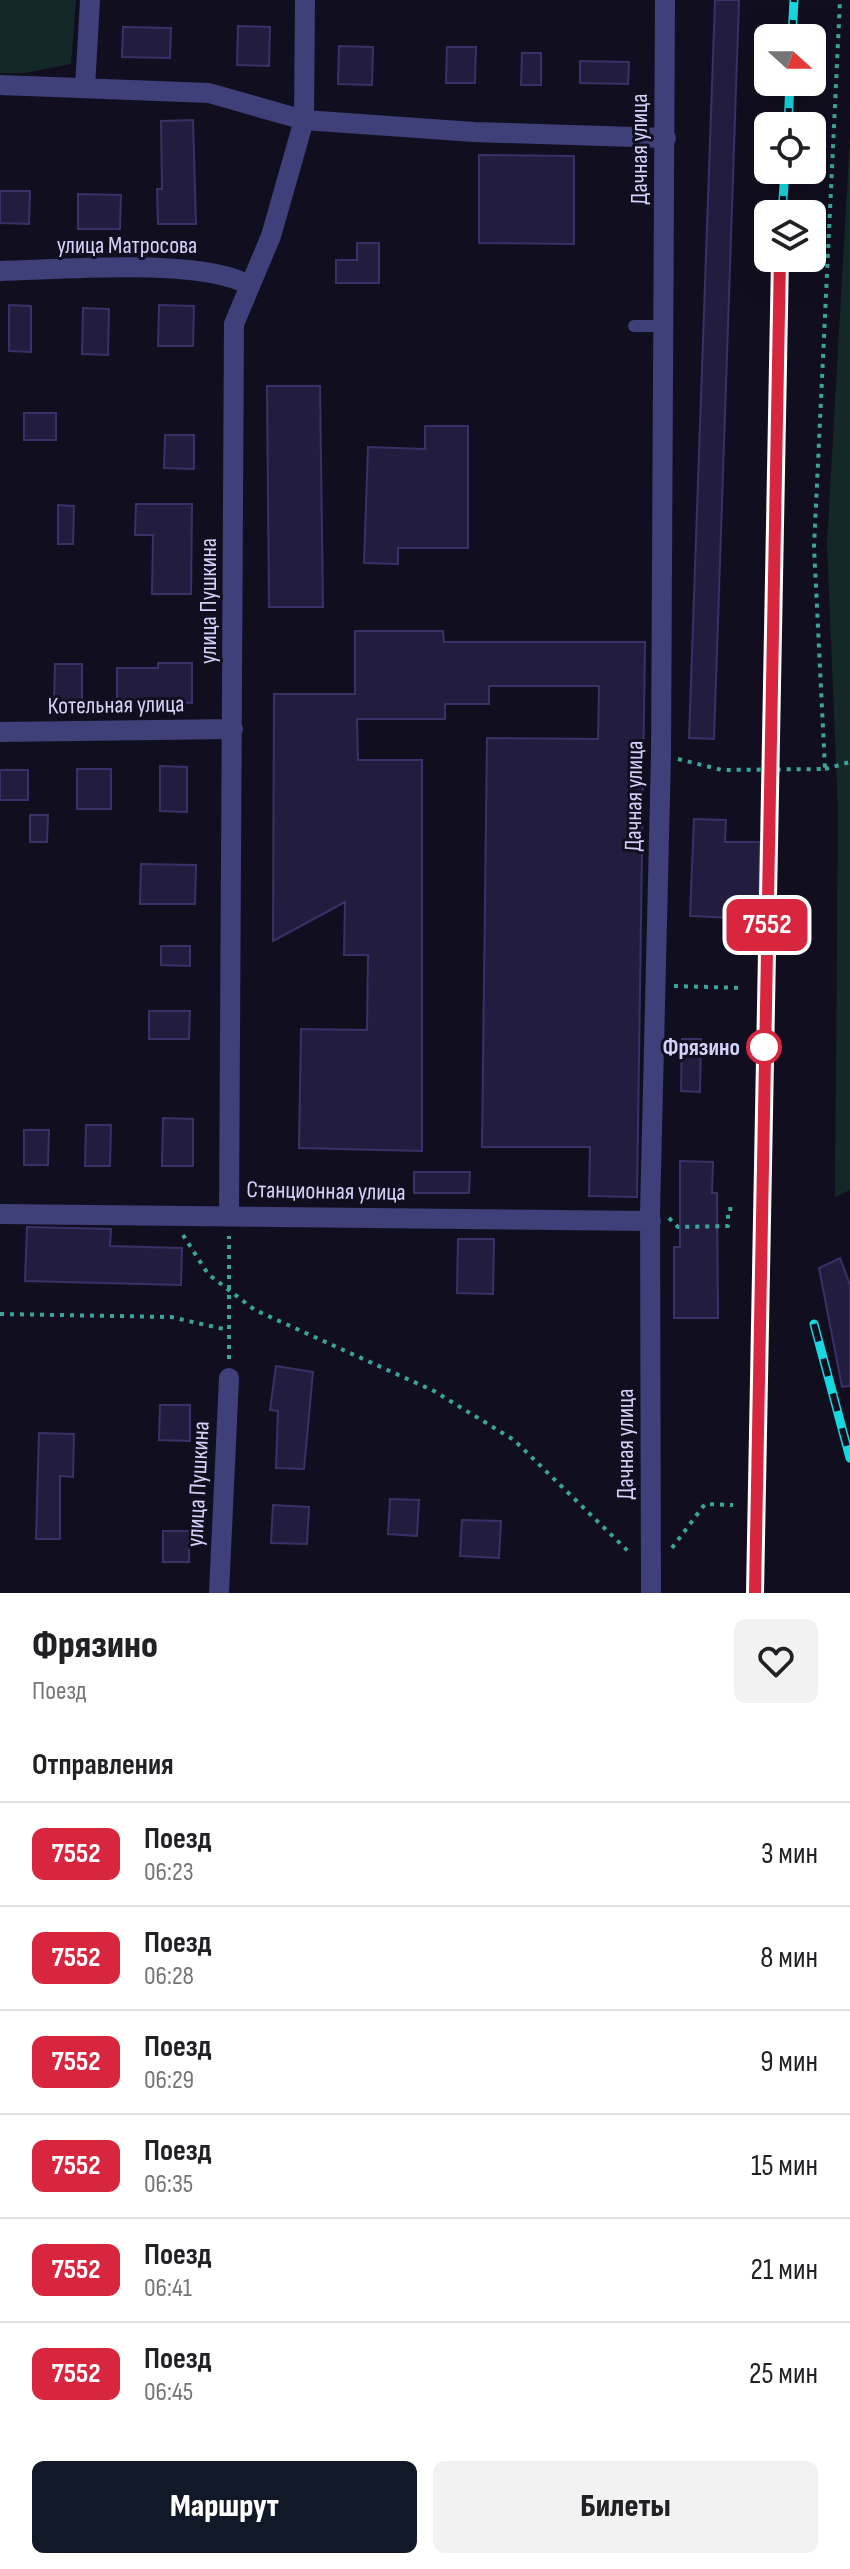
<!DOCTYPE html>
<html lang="ru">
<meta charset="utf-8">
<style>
:root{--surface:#fff;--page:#f2f2f2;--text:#202124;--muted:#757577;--line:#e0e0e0;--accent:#111827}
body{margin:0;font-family:"Sofia Sans Condensed",sans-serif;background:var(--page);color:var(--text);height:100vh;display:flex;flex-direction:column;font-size:30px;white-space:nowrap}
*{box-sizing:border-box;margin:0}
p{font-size:26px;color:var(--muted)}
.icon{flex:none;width:44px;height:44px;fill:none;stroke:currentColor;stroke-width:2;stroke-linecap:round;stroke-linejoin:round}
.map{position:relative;height:1593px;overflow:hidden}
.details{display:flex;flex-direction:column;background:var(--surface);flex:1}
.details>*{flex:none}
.badge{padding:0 16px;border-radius:12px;font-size:28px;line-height:52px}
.needle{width:52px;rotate:111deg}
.fabs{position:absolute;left:754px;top:24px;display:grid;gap:16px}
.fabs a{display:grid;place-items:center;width:72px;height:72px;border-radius:12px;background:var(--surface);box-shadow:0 8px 32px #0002;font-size:40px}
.map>.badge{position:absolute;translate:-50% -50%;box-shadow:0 0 0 4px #fff}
h2{padding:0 32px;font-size:30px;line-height:72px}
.round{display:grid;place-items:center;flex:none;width:84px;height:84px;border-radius:12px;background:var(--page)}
.head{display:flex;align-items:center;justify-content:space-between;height:136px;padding:0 32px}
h1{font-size:38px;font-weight:800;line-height:60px}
.button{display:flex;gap:16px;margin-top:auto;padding:16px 32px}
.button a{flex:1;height:92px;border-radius:12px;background:var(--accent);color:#fff;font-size:32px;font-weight:800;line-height:92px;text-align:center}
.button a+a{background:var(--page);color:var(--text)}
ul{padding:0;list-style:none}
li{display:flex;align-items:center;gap:24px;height:104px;padding:0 32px;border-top:2px solid var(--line)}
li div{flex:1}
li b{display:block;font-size:30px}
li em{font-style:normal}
li .badge{min-width:88px;font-weight:700;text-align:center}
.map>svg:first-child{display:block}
.green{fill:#132827}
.building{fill:#221d3e;stroke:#393168;stroke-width:2}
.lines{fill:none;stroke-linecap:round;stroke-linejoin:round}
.path{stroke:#3aa69a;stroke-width:4;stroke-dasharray:4 6;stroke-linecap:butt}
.lane{stroke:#3f3f7a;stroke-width:12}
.street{stroke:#3f3f7a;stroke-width:20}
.rail-casing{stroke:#17d8e1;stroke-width:9}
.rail{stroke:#110f1f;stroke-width:6;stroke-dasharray:18;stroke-linecap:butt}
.line-casing{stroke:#fff;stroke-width:18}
.line{stroke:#d7263d;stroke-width:12}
.stop-dot{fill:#fff;stroke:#d7263d;stroke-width:4}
.labels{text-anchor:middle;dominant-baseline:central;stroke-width:6;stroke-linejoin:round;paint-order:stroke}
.street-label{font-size:24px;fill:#d4d2fa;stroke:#110f1f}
.stop-label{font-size:24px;font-weight:bold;fill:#d4d2fa;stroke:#110f1f;text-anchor:end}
</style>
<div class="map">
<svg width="850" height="1593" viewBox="0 0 850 1593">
<rect width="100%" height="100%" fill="#110f1f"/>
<!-- green -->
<path class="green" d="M0,0H76L71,64L24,73H0Z
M850,136V1190L835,1197L838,811L827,544Z"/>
<!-- building -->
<path class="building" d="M715,0H739L714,739L689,738Z
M238,26L270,27L269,66L237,65Z
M123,27L171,28L170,58L122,57Z
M339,46L373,47L372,85L338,84Z
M447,47H476L475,83H446Z
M522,53H541V85H521Z
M580,61L629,62L628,84L580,83Z
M193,120L196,224H158L157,189H162L161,121Z
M479,155L574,156V244L479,243Z
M0,191H30L29,224L0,223Z
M78,194L121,195L120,229H78Z
M357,243H379V283H336V260H357Z
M9,305L31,306V352L9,351Z
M159,305L194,306L193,346H158Z
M83,308L109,309L108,355L82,354Z
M267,386H320L323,607H269Z
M24,413H56V440H24Z
M425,426H468V548H398V564L364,563L368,447L425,449Z
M165,435H194V469L164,468Z
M136,504H192L191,594H152L153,535H135Z
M58,505L74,506L73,544H58Z
M355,631H443L444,642H645L637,1197L589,1196L590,1147H482L487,738L598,739L599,686H489V704H445V719H357L358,760H422V1151L299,1148L301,1029L367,1030L368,955H344L345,902L273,941L274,694H355Z
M158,663H192V703L117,700V668H158Z
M55,664H82V701H54Z
M160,766L187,767V812L160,811Z
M77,769H111V809H77Z
M0,770H28V800H0Z
M30,815H48L47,842H30Z
M694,819L726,820L725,842H760L759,919L690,916Z
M141,864L196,865L195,904H140Z
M161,946H190V966L161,965Z
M149,1011H190L189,1039H149Z
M682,1039H701L700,1092L681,1091Z
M163,1118L193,1119V1166H162Z
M86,1125H111L110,1166H85Z
M24,1130H49L48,1165H24Z
M680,1161L713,1162L712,1193H717L718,1318H674V1247H680Z
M414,1172H470L469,1193H414Z
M27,1227L111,1229L110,1246L182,1248L181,1285L25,1281Z
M458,1239H494L493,1294L457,1293Z
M840,1258L850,1285V1386L842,1387L819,1268Z
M276,1366L313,1372L304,1469L276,1468L278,1411L270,1410Z
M160,1405H190V1441L159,1440Z
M39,1433L74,1434L73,1477L60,1476V1539H36Z
M390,1499L419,1500L417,1536L388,1534Z
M273,1505L309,1507L307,1544L271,1543Z
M462,1520L501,1521L499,1558L460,1556Z
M163,1531H189V1562H163Z"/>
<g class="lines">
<!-- path -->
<path class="path" d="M678,759L722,770L825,769L814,547L840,0
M825,769L850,762
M674,986L744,988
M669,1218L678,1227L728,1226V1209H738
M183,1235L208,1274L255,1310L434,1391L514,1440L631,1554
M0,1314L171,1317L228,1330
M229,1359V1236
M672,1548L705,1504L733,1505"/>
<!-- lane -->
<path class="lane" d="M634,326H664"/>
<!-- street -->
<path class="street" d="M0,85L209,93L304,120L474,132L666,138
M85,88L90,0
M0,271C59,270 204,257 250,286
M0,732L233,729
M0,1214L651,1221
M229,1215L234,324L271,236L304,120L305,0
M219,1593L229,1378
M651,1593L650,1213L661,755L665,0"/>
<defs>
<path id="rail" d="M792,38L794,0
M788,126L790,82
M782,214L785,170
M814,1324L850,1458
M755,1593L780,258"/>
</defs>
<!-- rail casing -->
<use href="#rail" class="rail-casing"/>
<!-- rail -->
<use href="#rail" class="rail"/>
</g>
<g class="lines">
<defs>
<path id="line" d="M755,1593L780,258"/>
</defs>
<!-- line casing -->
<use href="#line" class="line-casing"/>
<!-- line -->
<use href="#line" class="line"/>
</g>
<!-- markers -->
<circle class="stop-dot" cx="764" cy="1047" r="16"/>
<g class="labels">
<!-- street labels -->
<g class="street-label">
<text transform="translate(639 149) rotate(-90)">Дачная улица</text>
<text x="127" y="245">улица Матросова</text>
<text transform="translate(208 601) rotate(-90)">улица Пушкина</text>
<text transform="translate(116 705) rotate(-1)">Котельная улица</text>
<text transform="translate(634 796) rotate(-89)">Дачная улица</text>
<text transform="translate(326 1191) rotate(1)">Станционная улица</text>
<text transform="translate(625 1444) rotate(-90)">Дачная улица</text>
<text transform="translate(198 1484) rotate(-87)">улица Пушкина</text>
</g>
<!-- stop labels -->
<g class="stop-label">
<text x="740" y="1047">Фрязино</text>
</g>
</g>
</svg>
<div class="fabs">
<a><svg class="needle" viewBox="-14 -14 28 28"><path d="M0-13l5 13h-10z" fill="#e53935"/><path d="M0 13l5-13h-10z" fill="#757577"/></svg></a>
<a><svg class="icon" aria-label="locate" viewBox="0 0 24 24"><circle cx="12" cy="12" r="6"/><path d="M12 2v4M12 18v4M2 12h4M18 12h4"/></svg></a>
<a><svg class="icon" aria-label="layers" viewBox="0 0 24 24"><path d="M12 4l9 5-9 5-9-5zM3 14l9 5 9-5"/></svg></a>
</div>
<b class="badge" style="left:767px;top:925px;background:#d7263d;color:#fff">7552</b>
</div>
<section class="details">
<div class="head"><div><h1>Фрязино</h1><p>Поезд</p></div><a class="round"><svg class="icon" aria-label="heart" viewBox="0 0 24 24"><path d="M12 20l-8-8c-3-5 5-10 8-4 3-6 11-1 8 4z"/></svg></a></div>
<h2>Отправления</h2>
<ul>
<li><span class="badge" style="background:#d7263d;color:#fff">7552</span><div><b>Поезд</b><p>06:23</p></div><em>3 мин</em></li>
<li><span class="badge" style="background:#d7263d;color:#fff">7552</span><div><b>Поезд</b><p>06:28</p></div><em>8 мин</em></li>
<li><span class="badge" style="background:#d7263d;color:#fff">7552</span><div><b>Поезд</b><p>06:29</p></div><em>9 мин</em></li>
<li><span class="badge" style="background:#d7263d;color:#fff">7552</span><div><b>Поезд</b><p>06:35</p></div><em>15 мин</em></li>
<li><span class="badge" style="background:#d7263d;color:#fff">7552</span><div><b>Поезд</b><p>06:41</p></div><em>21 мин</em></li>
<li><span class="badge" style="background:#d7263d;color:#fff">7552</span><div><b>Поезд</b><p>06:45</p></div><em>25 мин</em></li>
</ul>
<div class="button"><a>Маршрут</a><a>Билеты</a></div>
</section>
